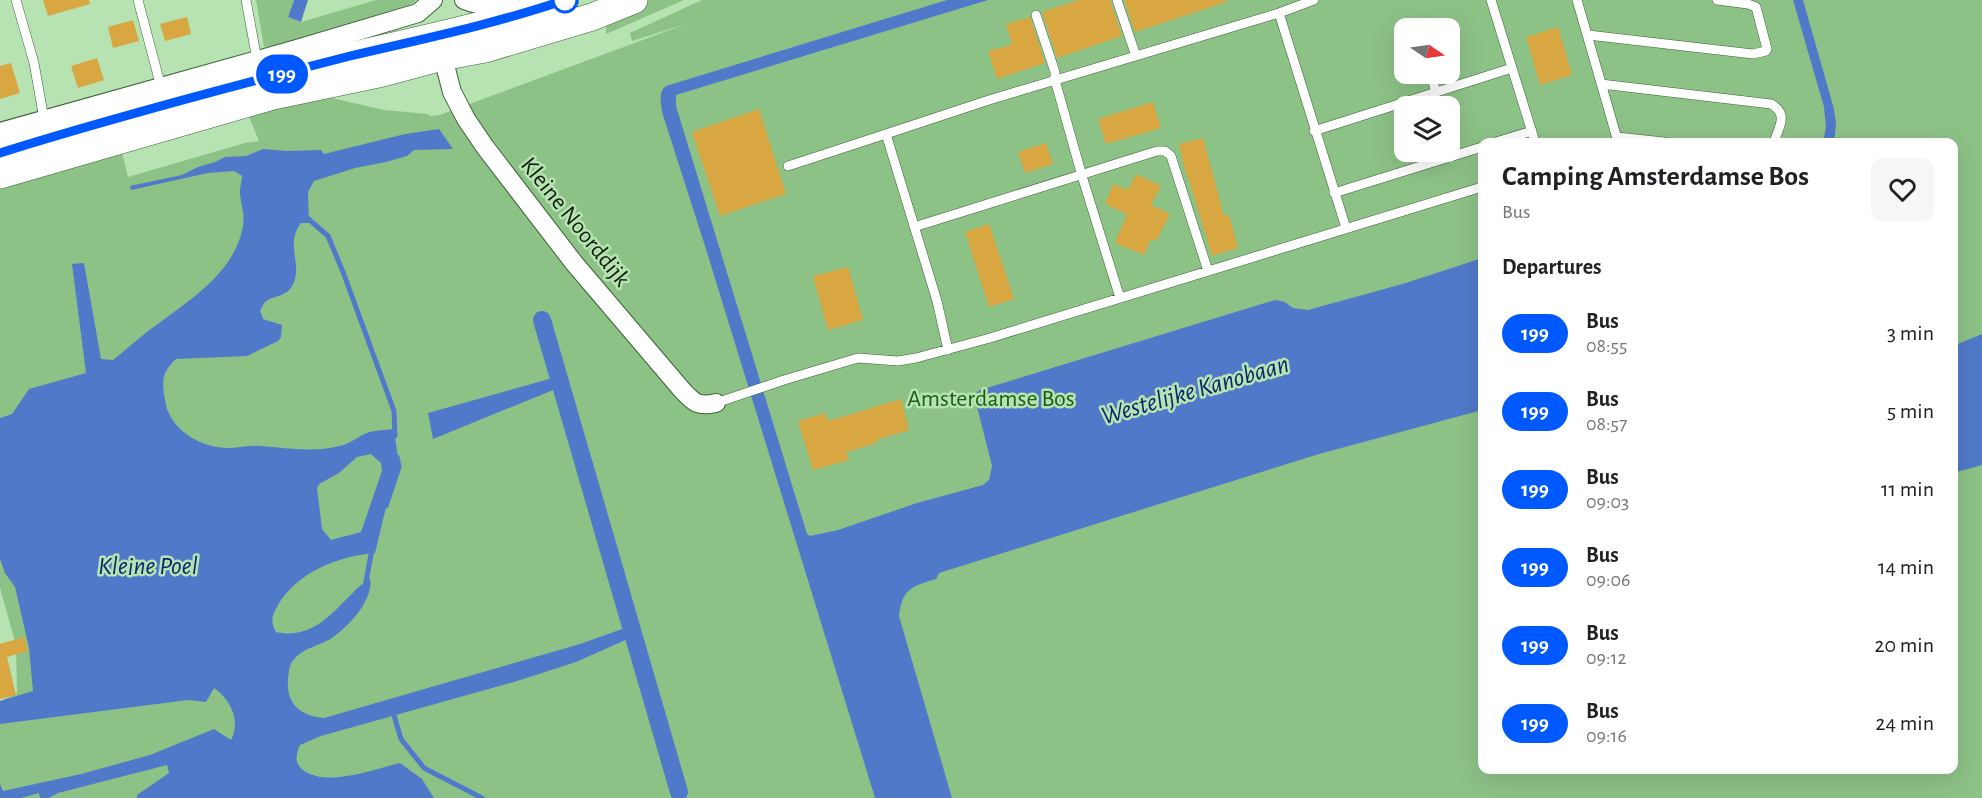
<!DOCTYPE html>
<style>
:root{--surface:#fff;--page:#f6f6f6;--text:#202124;--muted:#757577}
body{margin:0;font-family:"Alegreya Sans",sans-serif;background:var(--page);color:var(--text);height:100vh;display:flex;flex-direction:column;font-size:22px;white-space:nowrap}
*{box-sizing:border-box;margin:0}
p{font-size:20px;color:var(--muted)}
.icon{flex:none;width:33px;height:33px;fill:none;stroke:currentColor;stroke-width:2;stroke-linecap:round;stroke-linejoin:round}
.map{position:relative;flex:1;overflow:hidden}
.drawer{position:absolute;left:1478px;top:138px;width:480px;height:636px;display:flex;flex-direction:column;background:var(--surface);border-radius:12px;box-shadow:0 6px 24px #0002}
.drawer>*{flex:none}
.badge{padding:0 12px;border-radius:20px;font-size:21px;line-height:39px}
.needle{width:39px;rotate:103deg}
.controls{position:absolute;left:1394px;top:18px;display:grid;gap:12px}
.controls a{display:grid;place-items:center;width:66px;height:66px;border-radius:12px;background:var(--surface);box-shadow:0 6px 24px #0002;font-size:30px}
.map>.badge{position:absolute;translate:-50% -50%;box-shadow:0 0 0 3px #fff}
h2{padding:0 24px;font-size:22px;line-height:54px}
.round{display:grid;place-items:center;flex:none;width:63px;height:63px;border-radius:12px;background:var(--page)}
.summary{display:flex;align-items:center;justify-content:space-between;height:102px;padding:0 24px}
h1{font-size:28px;font-weight:700;line-height:45px}
ul{padding:0;list-style:none}
li{display:flex;align-items:center;gap:18px;height:78px;padding:0 24px}
li div{flex:1}
li b{display:block;font-size:22px}
li em{font-style:normal}
li .badge{min-width:66px;font-weight:700;text-align:center}
.map>svg:first-child{display:block}
.green{fill:#8dc287;fill-rule:evenodd}
.water{fill:#507ac9;fill-rule:evenodd}
.lines{fill:none;stroke-linecap:round;stroke-linejoin:round}
.stream{stroke:#507ac9;stroke-width:5}
.canal{stroke:#507ac9;stroke-width:18}
.building{fill:#d8a741}
.service-casing{stroke:#3a6236;stroke-width:10}
.minor-casing{stroke:#3a6236;stroke-width:20}
.primary-casing{stroke:#3a6236;stroke-width:28}
.service{stroke:#fff;stroke-width:9}
.minor{stroke:#fff;stroke-width:18}
.primary{stroke:#fff;stroke-width:27}
.line-casing{stroke:#fff;stroke-width:14}
.line{stroke:#0059ff;stroke-width:9}
.stop-dot{fill:#fff;stroke:#0059ff;stroke-width:3}
.labels{text-anchor:middle;dominant-baseline:central;stroke-width:5;stroke-linejoin:round;paint-order:stroke}
.street-label{font-size:24px;fill:#0e1f0d;stroke:#b6e3b1}
.park-label{font-size:24px;fill:#1a6015;stroke:#b6e3b1}
.water-label{font-size:26px;font-style:italic;fill:#05276d;stroke:#b6e3b1}
</style>
<div class="map">
<svg width="1982" height="798" viewBox="0 0 1982 798">
<rect width="100%" height="100%" fill="#b6e3b1"/>
<!-- green -->
<path class="green" d="M256,0H294L288,17L301,22L376,0H416L408,7L290,45L264,47Z
M649,0H684L606,34V24Z
M702,0H1982V798H0V701L17,693L16,645L0,588V178L119,140L128,177L245,143L259,141L247,112L332,98L384,110L428,114L430,116L440,115L686,24L632,41L630,33ZM1404,28H1449V74H1404ZM1404,106H1449V152H1404ZM1482,142H1953V770H1482Z"/>
<!-- water -->
<path class="water" d="M294,0H308L301,22L288,17Z
M947,0H988L676,95V106L807,534L810,536L838,530L917,503L983,485L989,480L992,466L974,395L980,390L1265,303L1276,300L1285,302L1293,308L1308,310L1406,283L1482,258V410L1319,454L939,573L936,579C912,586 902,589 899,616L952,798H875L705,246L662,112C661,102 658,92 666,86Z
M1793,0H1803L1834,109L1836,124L1834,142H1823L1826,127L1824,107Z
M439,129L453,149L414,150L407,156L386,162L355,168L314,181L308,192L309,223H301C286,243 300,261 295,279C290,298 275,294 265,302C263,304 262,308 260,310L263,319L282,325L281,337L278,341L247,356L176,359C161,373 162,381 165,400C169,430 201,448 229,448C240,448 250,445 261,446C286,448 318,453 343,445C351,443 359,436 367,433C375,430 386,430 394,429L398,459L397,474L389,495L375,553C339,556 297,572 278,605C272,615 270,622 276,632C320,642 340,599 370,578C374,600 349,626 332,638C321,645 304,648 295,658C289,664 289,671 288,679C286,704 300,716 324,718L580,644L636,624L639,634L576,662L514,682L321,736L300,745C296,754 294,763 303,770C327,788 374,769 400,763L422,779L434,798H137V795L169,773L167,765L58,793L49,798H40L39,793L21,798H0V784L3,791L81,774L150,755L214,729L231,740C241,721 231,700 214,688L206,702L188,700L0,724V701L33,691L29,648L15,587L5,573L0,559V418L12,414L29,389L86,373L72,264L84,263L101,359L113,360C123,352 132,344 142,336C178,307 234,278 243,226C245,213 241,206 240,194C239,188 242,183 242,176L234,171L208,173L131,190L130,186L182,175L198,167L215,162L225,157L246,156L263,149L287,151L321,150L324,154L405,134ZM371,454L381,463L382,471L361,532L331,540L322,529L317,488L319,484L339,473L357,457Z
M1982,334V465L1953,473V346Z
M560,376L563,386L433,439L428,413Z"/>
<g class="lines">
<!-- stream -->
<path class="stream" d="M305,216L328,236L343,272L394,411L395,436
M386,506L399,467L397,457
M365,587L372,549
M393,712L401,739L424,768L482,798"/>
<!-- canal -->
<path class="canal" d="M542,320L679,792"/>
</g>
<!-- building -->
<path class="building" d="M43,0H89L90,4L48,16Z
M1079,0H1110L1122,36L1057,58L1042,12Z
M1124,0H1225L1226,2L1135,32Z
M187,17L191,34L165,41L160,24Z
M1030,17L1045,63L997,79L988,51L1012,45L1006,24Z
M133,20L139,41L113,48L108,27Z
M1558,27L1572,75L1540,85L1526,37Z
M97,58L104,80L78,88L71,66Z
M11,63L20,93L0,99V66Z
M1153,102L1161,128L1106,144L1098,119Z
M759,109L786,194L720,216L692,132Z
M1203,138L1224,216L1229,215L1238,248L1212,256L1188,177L1187,179L1179,144Z
M1046,143L1053,164L1025,173L1018,152Z
M1136,174L1161,186L1151,205L1170,214L1156,241L1151,239L1144,255L1115,243L1127,214L1105,204L1113,184L1128,190Z
M989,224L1014,299L989,307L965,232Z
M848,267L863,320L828,330L813,276Z
M901,399L909,430L876,440L877,443L846,452L849,460L813,470L798,421L825,413L828,421Z
M24,637L28,651L7,657L16,695L0,699V644Z"/>
<g class="lines">
<defs>
<path id="service" d="M16,0L34,63L44,119
M138,0L161,87
M246,0L257,60
M1117,0L1136,56
M1491,0L1535,142
M1577,0L1618,142
M1279,13L1346,228
M1036,15L1055,72V80L1082,176L1120,298
M1588,35L1753,54L1766,51L1767,49L1756,7L1748,4L1717,0
M1431,74L1436,93
M1601,84L1771,104C1789,114 1779,127 1774,142
M1314,131L1512,68
M1617,137L1664,142
M1496,142L1532,131
M788,166L886,134
M1334,193L1482,147
M914,227L1157,151H1165L1171,156L1208,271
M948,350L937,301L886,134L989,100L1279,13L1314,0
M716,403L784,380L858,358L898,361L916,358L990,338L1482,187"/>
<path id="minor" d="M464,0C479,6 494,7 510,0
M440,46L452,92L466,119L485,147L574,263L682,390C694,403 698,407 716,403
M0,132L297,49L418,13L433,0"/>
<path id="primary" d="M0,153C115,117 233,86 350,56C422,39 495,24 565,0
M0,175L273,96L383,73L442,57L485,49L592,17L634,0"/>
</defs>
<!-- service casing -->
<use href="#service" class="service-casing"/>
<!-- minor casing -->
<use href="#minor" class="minor-casing"/>
<!-- primary casing -->
<use href="#primary" class="primary-casing"/>
<!-- service -->
<use href="#service" class="service"/>
<!-- minor -->
<use href="#minor" class="minor"/>
<!-- primary -->
<use href="#primary" class="primary"/>
</g>
<g class="lines">
<defs>
<path id="line" d="M0,153C115,117 233,86 350,56C422,39 495,24 565,0"/>
</defs>
<!-- line casing -->
<use href="#line" class="line-casing"/>
<!-- line -->
<use href="#line" class="line"/>
</g>
<!-- markers -->
<circle class="stop-dot" cx="565" cy="0" r="12"/>
<g class="labels">
<!-- street labels -->
<g class="street-label">
<text transform="translate(575 222) rotate(51)">Kleine Noorddijk</text>
</g>
<!-- park labels -->
<g class="park-label">
<text x="991" y="399">Amsterdamse Bos</text>
</g>
<!-- water labels -->
<g class="water-label">
<text transform="translate(1195 390) rotate(-16)">Westelijke Kanobaan</text>
<text x="148" y="566">Kleine Poel</text>
</g>
</g>
</svg>
<div class="controls">
<a><svg class="needle" viewBox="-14 -14 28 28"><path d="M0-13l5 13h-10z" fill="#e53935"/><path d="M0 13l5-13h-10z" fill="#757577"/></svg></a>
<a><svg class="icon" aria-label="layers" viewBox="0 0 24 24"><path d="M12 4l9 5-9 5-9-5zM3 14l9 5 9-5"/></svg></a>
</div>
<b class="badge" style="left:282px;top:74px;background:#0059ff;color:#fff">199</b>
<section class="drawer">
<div class="summary"><div><h1>Camping Amsterdamse Bos</h1><p>Bus</p></div><a class="round"><svg class="icon" aria-label="heart" viewBox="0 0 24 24"><path d="M12 20l-8-8c-3-5 5-10 8-4 3-6 11-1 8 4z"/></svg></a></div>
<h2>Departures</h2>
<ul>
<li><span class="badge" style="background:#0059ff;color:#fff">199</span><div><b>Bus</b><p>08:55</p></div><em>3 min</em></li>
<li><span class="badge" style="background:#0059ff;color:#fff">199</span><div><b>Bus</b><p>08:57</p></div><em>5 min</em></li>
<li><span class="badge" style="background:#0059ff;color:#fff">199</span><div><b>Bus</b><p>09:03</p></div><em>11 min</em></li>
<li><span class="badge" style="background:#0059ff;color:#fff">199</span><div><b>Bus</b><p>09:06</p></div><em>14 min</em></li>
<li><span class="badge" style="background:#0059ff;color:#fff">199</span><div><b>Bus</b><p>09:12</p></div><em>20 min</em></li>
<li><span class="badge" style="background:#0059ff;color:#fff">199</span><div><b>Bus</b><p>09:16</p></div><em>24 min</em></li>
</ul>
</section>
</div>
